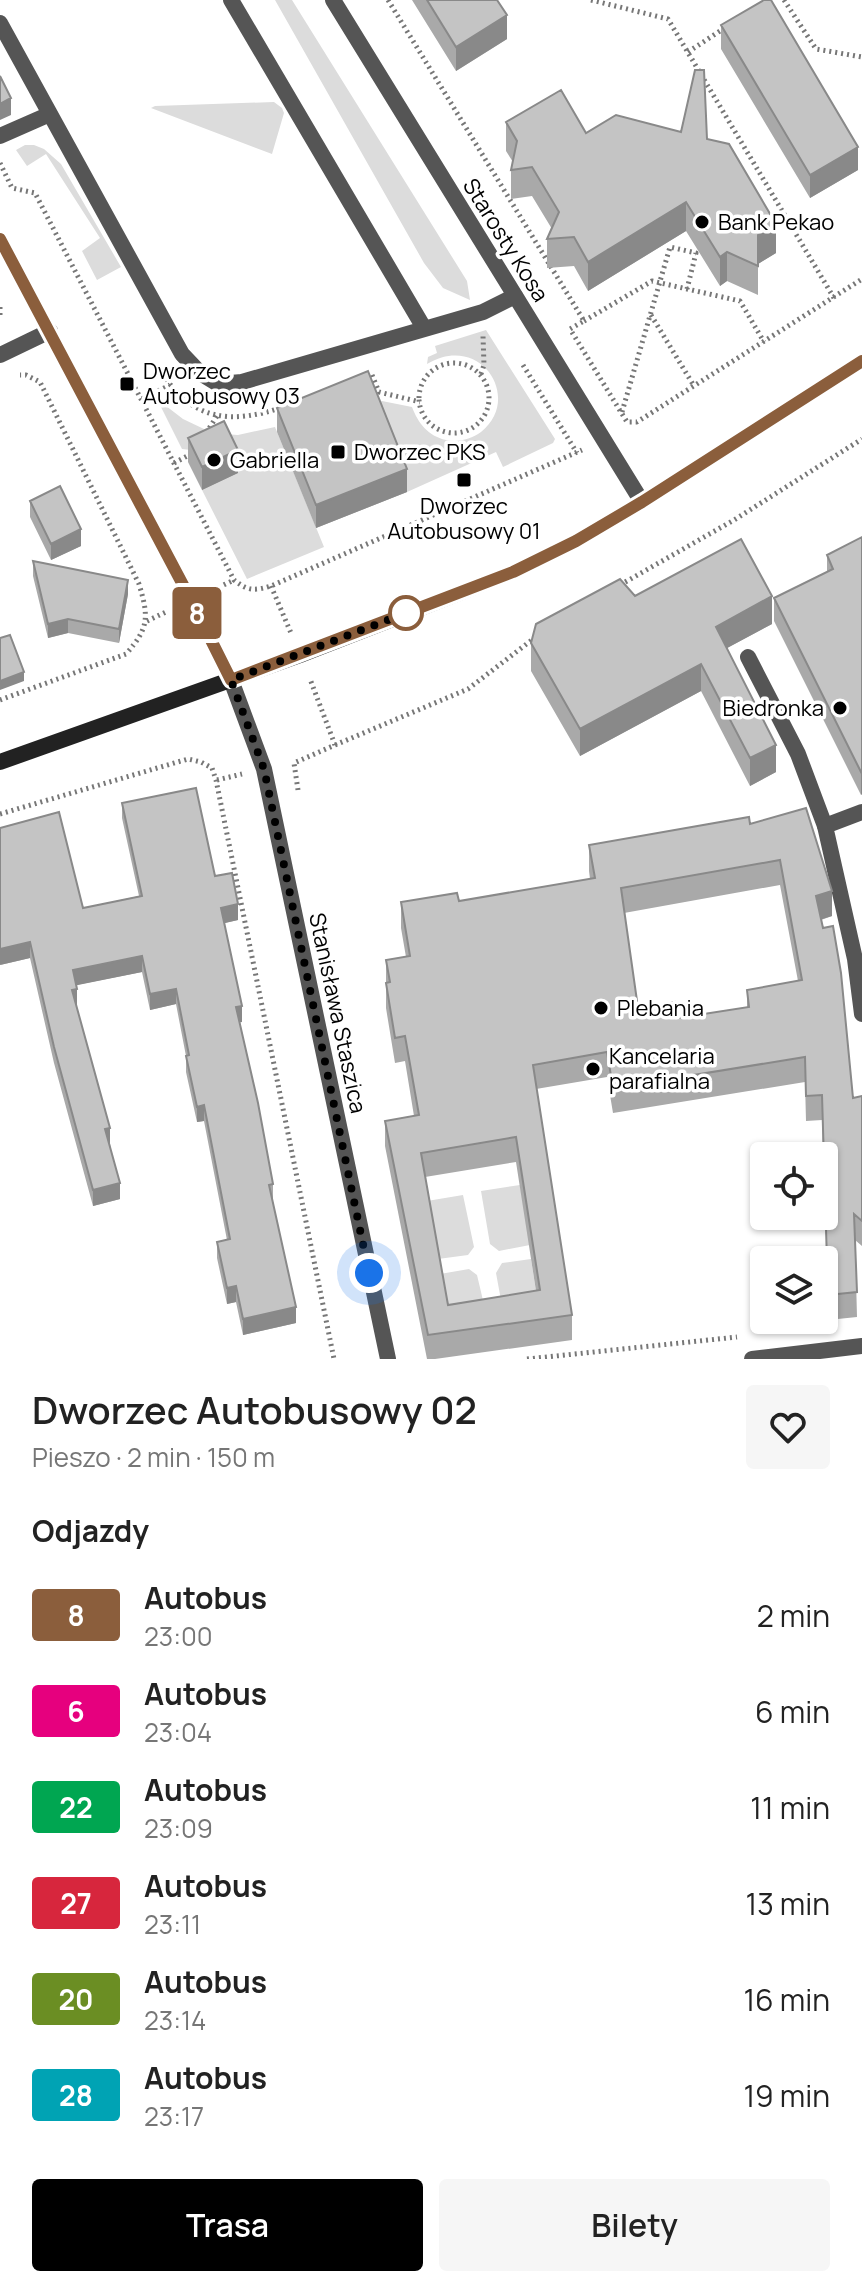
<!DOCTYPE html>
<html lang="pl">
<meta charset="utf-8">
<style>
:root{--surface:#fff;--page:#f6f6f6;--text:#222;--muted:#767676;--accent:#000}
body{margin:0;font-family:Manrope,sans-serif;background:var(--page);color:var(--text);height:100vh;display:flex;flex-direction:column;font-size:30px;white-space:nowrap}
*{box-sizing:border-box;margin:0}
p{font-size:26px;color:var(--muted)}
.icon{flex:none;width:44px;height:44px;fill:none;stroke:currentColor;stroke-width:2;stroke-linecap:round;stroke-linejoin:round}
.map{position:relative;height:1359px;overflow:hidden}
.drawer{display:flex;flex-direction:column;background:var(--surface);flex:1}
.drawer>*{flex:none}
.badge{padding:0 16px;border-radius:6px;font-size:28px;line-height:52px}
.tools{position:absolute;left:750px;top:1142px;display:grid;gap:16px}
.tools a{display:grid;place-items:center;width:88px;height:88px;border-radius:8px;background:var(--surface);box-shadow:0 2px 6px #0004;font-size:40px}
.you{position:absolute;width:40px;height:40px;margin:-20px;border:6px solid #fff;border-radius:50%;background:#1a73e8;box-shadow:0 0 0 12px #1a73e833}
.map>.badge{position:absolute;translate:-50% -50%;box-shadow:0 0 0 4px #fff}
h2{padding:0 32px;font-size:30px;line-height:72px}
.round{display:grid;place-items:center;flex:none;width:84px;height:84px;border-radius:8px;background:var(--page)}
.headline{display:flex;align-items:center;justify-content:space-between;height:136px;padding:0 32px}
h1{font-size:38px;font-weight:600;line-height:60px}
.cta{display:flex;gap:16px;margin-top:auto;padding:16px 32px}
.cta a{flex:1;height:92px;border-radius:8px;background:var(--accent);color:#fff;font-size:32px;font-weight:600;line-height:92px;text-align:center}
.cta a+a{background:var(--page);color:var(--text)}
ul{padding:0;list-style:none}
li{display:flex;align-items:center;gap:24px;height:96px;padding:0 32px}
li div{flex:1}
li b{display:block;font-size:30px}
li em{font-style:normal}
li .badge{min-width:88px;font-weight:700;text-align:center}
.map>svg:first-child{display:block}
.green{fill:#dcdcdc}
.lines{fill:none;stroke-linecap:round;stroke-linejoin:round}
.path{stroke:#777;stroke-width:5;stroke-dasharray:2 4;stroke-linecap:butt}
.lane{stroke:#555;stroke-width:16}
.street{stroke:#555;stroke-width:16}
.secondary{stroke:#222;stroke-width:16}
.wall{fill:#a9a9a9;fill-rule:evenodd}
.shaded-wall{fill:#898989}
.building{fill:#c4c4c4;stroke:#898989;stroke-width:2;fill-rule:evenodd}
.line-casing{stroke:#fff;stroke-width:18}
.line{stroke:#8b5e3c;stroke-width:12}
.walk{stroke:#000;stroke-width:8;stroke-dasharray:0 14.4}
.poi-dot{fill:#000;stroke:#fff;stroke-width:3}
.stop-dot{fill:#fff;stroke:#8b5e3c;stroke-width:4}
.labels{text-anchor:middle;dominant-baseline:central;stroke-width:7;stroke-linejoin:round;paint-order:stroke}
.poi-label{font-size:22px;fill:#000;stroke:#fff;text-anchor:start}
.street-label{font-size:22px;fill:#000;stroke:#fff}
</style>
<div class="map">
<svg width="862" height="1359" viewBox="0 0 862 1359">
<rect width="100%" height="100%" fill="#fff"/>
<!-- green -->
<path class="green" d="M275,0H292L467,281L470,300L443,288L424,263Z
M274,102L282,108L284,113L272,154L151,108L155,106Z
M25,145H34L44,149L61,164L121,267L97,280L82,251L100,238L46,154L27,166L16,150Z
M486,330L555,439L553,443L503,467L496,452L407,492L373,406L382,401L412,407C418,423 428,436 446,440C458,443 471,439 481,432C523,399 481,332 427,364L428,357L437,353L435,346Z
M157,399L183,419L204,429L191,450L182,449Z
M275,427L324,547L247,579L202,490L238,473L224,434L238,435Z
M520,1185L530,1245L499,1251L490,1244L481,1191Z
M463,1195L474,1247L468,1255L438,1259L427,1201Z
M531,1259L539,1311H503L496,1273L502,1263Z
M469,1269L477,1275L486,1313L448,1324L440,1274Z"/>
<g class="lines">
<!-- path -->
<path class="path" d="M388,0L584,321L570,329L627,422H637L862,279
M591,0L668,19L834,298
M784,0L816,49L862,57
M688,52L726,27
M0,163L12,188L35,193L234,580C248,591 254,591 271,586L582,450
M0,307V319
M651,315L694,386
M584,321L652,281L740,301L764,342
M419 398a35 35 0 1 1 70 0a35 35 0 1 1-70 0Z
M523,365L577,453
M163,374C193,422 234,424 283,407
M481,374L484,365L483,336
M372,375L379,392L420,402
M142,399L170,385
M622,412L670,247L696,253L687,289
M206,433L217,416
M174,463L191,454
M620,585L734,520L862,439
M271,586L291,633
M213,590L234,580
M147,621L168,611
M0,700L126,654C149,628 149,617 139,584L40,382L26,375H20
M335,745L468,689L537,636
M217,780L242,774
M298,790L294,763L335,745L310,679
M0,814L188,759L201,762L212,768L216,780L334,1359
M527,1359L737,1337"/>
<!-- lane -->
<path class="lane" d="M231,0L424,328
M0,23L182,354L200,373L218,384L242,382L483,312L515,296
M0,136L50,114
M748,657L798,754L825,826"/>
<!-- street -->
<path class="street" d="M333,0L642,502
M0,239L191,600L231,680L264,769L388,1359
M0,355L50,331
M862,812L825,826L855,959L862,1014
M752,1359L862,1346"/>
<!-- secondary -->
<path class="secondary" d="M0,762L300,655L513,572L576,541L642,502L862,361"/>
</g>
<!-- wall -->
<path class="wall" d="M412,0H497L507,39L456,71Z
M721,25L858,170L810,198L721,49Z
M506,122L586,133L707,139L776,253L758,264V295L727,281L720,286L686,231L588,291L574,266L547,268V239L552,229L532,196L511,199V170L513,162L506,151Z
M277,408L407,492L316,528L277,432Z
M188,438L238,473L202,490L188,462Z
M30,501L81,546L51,560L30,517Z
M862,537V794L861,795L774,621V598L827,572V555Z
M33,561L128,594L119,643L68,633L48,638L33,576Z
M635,596L772,624L727,648L776,772L750,786L701,691L580,756L531,671V643Z
M122,803L215,876L238,920L224,923L242,1022H240L273,1184V1200H272L296,1323L243,1335L236,1302L227,1304L217,1258V1242L227,1240L204,1121L197,1122L186,1072V1056L176,1004L150,1010L142,972L76,985V1005L110,1144L120,1199L93,1206L54,1063L30,958L0,965L83,908L139,896L122,818Z
M750,824L832,916L821,920L853,1098L862,1096V1246L855,1240L857,1317L828,1320L824,1156H823L822,1120L806,1121L805,1082L613,1113L607,1077L536,1089L572,1315V1340L435,1359H427L385,1146V1121L414,1116L405,1061L395,1063L386,1008V960L406,957L401,928V902L459,901L590,879L589,871V845ZM780,885L798,981L747,990V1008L678,1018L638,1008L624,913ZM516,1162L536,1291L448,1305L425,1177Z"/>
<!-- shaded-wall -->
<path class="shaded-wall" d="M507,15V39L456,71V47Z
M11,98V115L0,120V104Z
M858,147V170L810,198V175Z
M686,202V231L588,291V262Z
M776,224V253L758,264V235Z
M727,252V281L720,286V257Z
M238,450V473L202,490V467Z
M407,469V492L316,528V505Z
M81,529V546L51,560V544Z
M128,580V594L119,643V629Z
M772,596V624L716,654V627Z
M68,619V633L48,638V624Z
M701,664V691L580,756V729Z
M24,672V681L0,690V681Z
M776,745V772L750,786V758Z
M862,771V794L861,795V772Z
M832,891V916L816,921V896Z
M238,904V920L221,924V908Z
M30,942V958L0,965V949Z
M142,956V972L73,986V970Z
M77,989V1005L72,1006V990Z
M176,989V1004L150,1010V994Z
M242,1006V1022L236,1023V1007Z
M204,1105V1121L197,1122V1107Z
M110,1128V1144L105,1145V1129Z
M120,1183V1199L93,1206V1190Z
M236,1286V1302L227,1304V1288Z
M296,1307V1323L243,1335V1319Z"/>
<!-- building -->
<path class="building" d="M427,0H497L507,15L456,47Z
M764,0H771L858,147L810,175L721,25Z
M695,70H704L707,139L729,144L776,224L758,235V266L727,252L720,257L686,202L588,262L574,237L547,239L559,212L532,167L511,170L517,141L506,122L561,90L586,133L616,115L681,132Z
M0,76L11,98L0,104Z
M368,371L407,469L316,505L277,408Z
M224,421L238,450L202,467L188,438Z
M60,486L81,529L51,544L30,501Z
M862,537V771L861,772L774,598L833,569L827,555Z
M741,539L772,596L716,627L776,745L750,758L701,664L580,729L531,643L536,624L620,579L635,596Z
M33,561L128,580L119,629L68,619L48,624Z
M10,635L24,672L0,681V638Z
M196,788L215,876L232,873L238,904L221,908L242,1006L236,1007L258,1103L273,1184L269,1185L296,1307L243,1319L236,1286L227,1288L217,1242L230,1239L204,1105L197,1107L186,1056L189,1055L176,989L150,994L142,956L73,970L77,989L72,990L110,1128L105,1129L120,1183L93,1190L54,1047L30,942L0,949V828L59,812L83,908L142,896L122,803Z
M806,808L832,891L816,896L823,928L833,926L841,973L853,1098L862,1096V1221L854,1214L857,1292L828,1295L822,1095L806,1096L805,1057L613,1088L607,1052L533,1065L572,1315L428,1335L385,1121L419,1115L405,1036L395,1038L386,983L390,982L386,960L410,956L401,902L457,893L459,901L595,878L589,845L749,817L750,824ZM780,860L802,980L747,990L749,1007L678,1018L675,1002L638,1008L621,888ZM516,1137L540,1290L448,1305L421,1153Z"/>
<g class="lines">
<defs>
<path id="line" d="M0,239L191,600L231,680L513,572L576,541L642,502L862,361"/>
</defs>
<!-- line casing -->
<use href="#line" class="line-casing"/>
<!-- line -->
<use href="#line" class="line"/>
<!-- walk -->
<path class="walk" d="M369,1273L264,769L231,680L409,612L406,613"/>
</g>
<!-- markers -->
<g class="poi-dot">
<circle cx="702" cy="222" r="8"/>
<rect x="119" y="376" width="16" height="16" rx="4"/>
<rect x="330" y="444" width="16" height="16" rx="4"/>
<circle cx="214" cy="460" r="8"/>
<rect x="456" y="472" width="16" height="16" rx="4"/>
<circle cx="840" cy="708" r="8"/>
<circle cx="601" cy="1008" r="8"/>
<circle cx="593" cy="1069" r="8"/>
</g>
<circle class="stop-dot" cx="406" cy="613" r="16"/>
<g class="labels">
<!-- poi labels -->
<g class="poi-label">
<text x="718" y="222">Bank Pekao</text>
<text x="143" y="371">Dworzec<tspan x="143" dy="25">Autobusowy 03</tspan></text>
<text x="354" y="452">Dworzec PKS</text>
<text x="230" y="460">Gabriella</text>
<text x="464" y="506" text-anchor="middle">Dworzec<tspan x="464" dy="25">Autobusowy 01</tspan></text>
<text x="824" y="708" text-anchor="end">Biedronka</text>
<text x="617" y="1008">Plebania</text>
<text x="609" y="1056">Kancelaria<tspan x="609" dy="25">parafialna</tspan></text>
</g>
<!-- street labels -->
<g class="street-label">
<text transform="translate(506 240) rotate(58)">Starosty Kosa</text>
<text transform="translate(338 1013) rotate(78)">Stanisława Staszica</text>
</g>
</g>
</svg>
<div class="tools">
<a><svg class="icon" aria-label="locate" viewBox="0 0 24 24"><circle cx="12" cy="12" r="6"/><path d="M12 2v4M12 18v4M2 12h4M18 12h4"/></svg></a>
<a><svg class="icon" aria-label="layers" viewBox="0 0 24 24"><path d="M12 4l9 5-9 5-9-5zM3 14l9 5 9-5"/></svg></a>
</div>
<div class="you" style="left:369px;top:1273px"></div>
<b class="badge" style="left:197px;top:613px;background:#8b5e3c;color:#fff">8</b>
</div>
<section class="drawer">
<div class="headline"><div><h1>Dworzec Autobusowy 02</h1><p>Pieszo · 2 min · 150 m</p></div><a class="round"><svg class="icon" aria-label="heart" viewBox="0 0 24 24"><path d="M12 20l-8-8c-3-5 5-10 8-4 3-6 11-1 8 4z"/></svg></a></div>
<h2>Odjazdy</h2>
<ul>
<li><span class="badge" style="background:#8b5e3c;color:#fff">8</span><div><b>Autobus</b><p>23:00</p></div><em>2 min</em></li>
<li><span class="badge" style="background:#e6007e;color:#fff">6</span><div><b>Autobus</b><p>23:04</p></div><em>6 min</em></li>
<li><span class="badge" style="background:#00a651;color:#fff">22</span><div><b>Autobus</b><p>23:09</p></div><em>11 min</em></li>
<li><span class="badge" style="background:#d7263d;color:#fff">27</span><div><b>Autobus</b><p>23:11</p></div><em>13 min</em></li>
<li><span class="badge" style="background:#6b8e23;color:#fff">20</span><div><b>Autobus</b><p>23:14</p></div><em>16 min</em></li>
<li><span class="badge" style="background:#00a3b4;color:#fff">28</span><div><b>Autobus</b><p>23:17</p></div><em>19 min</em></li>
</ul>
<div class="cta"><a>Trasa</a><a>Bilety</a></div>
</section>
